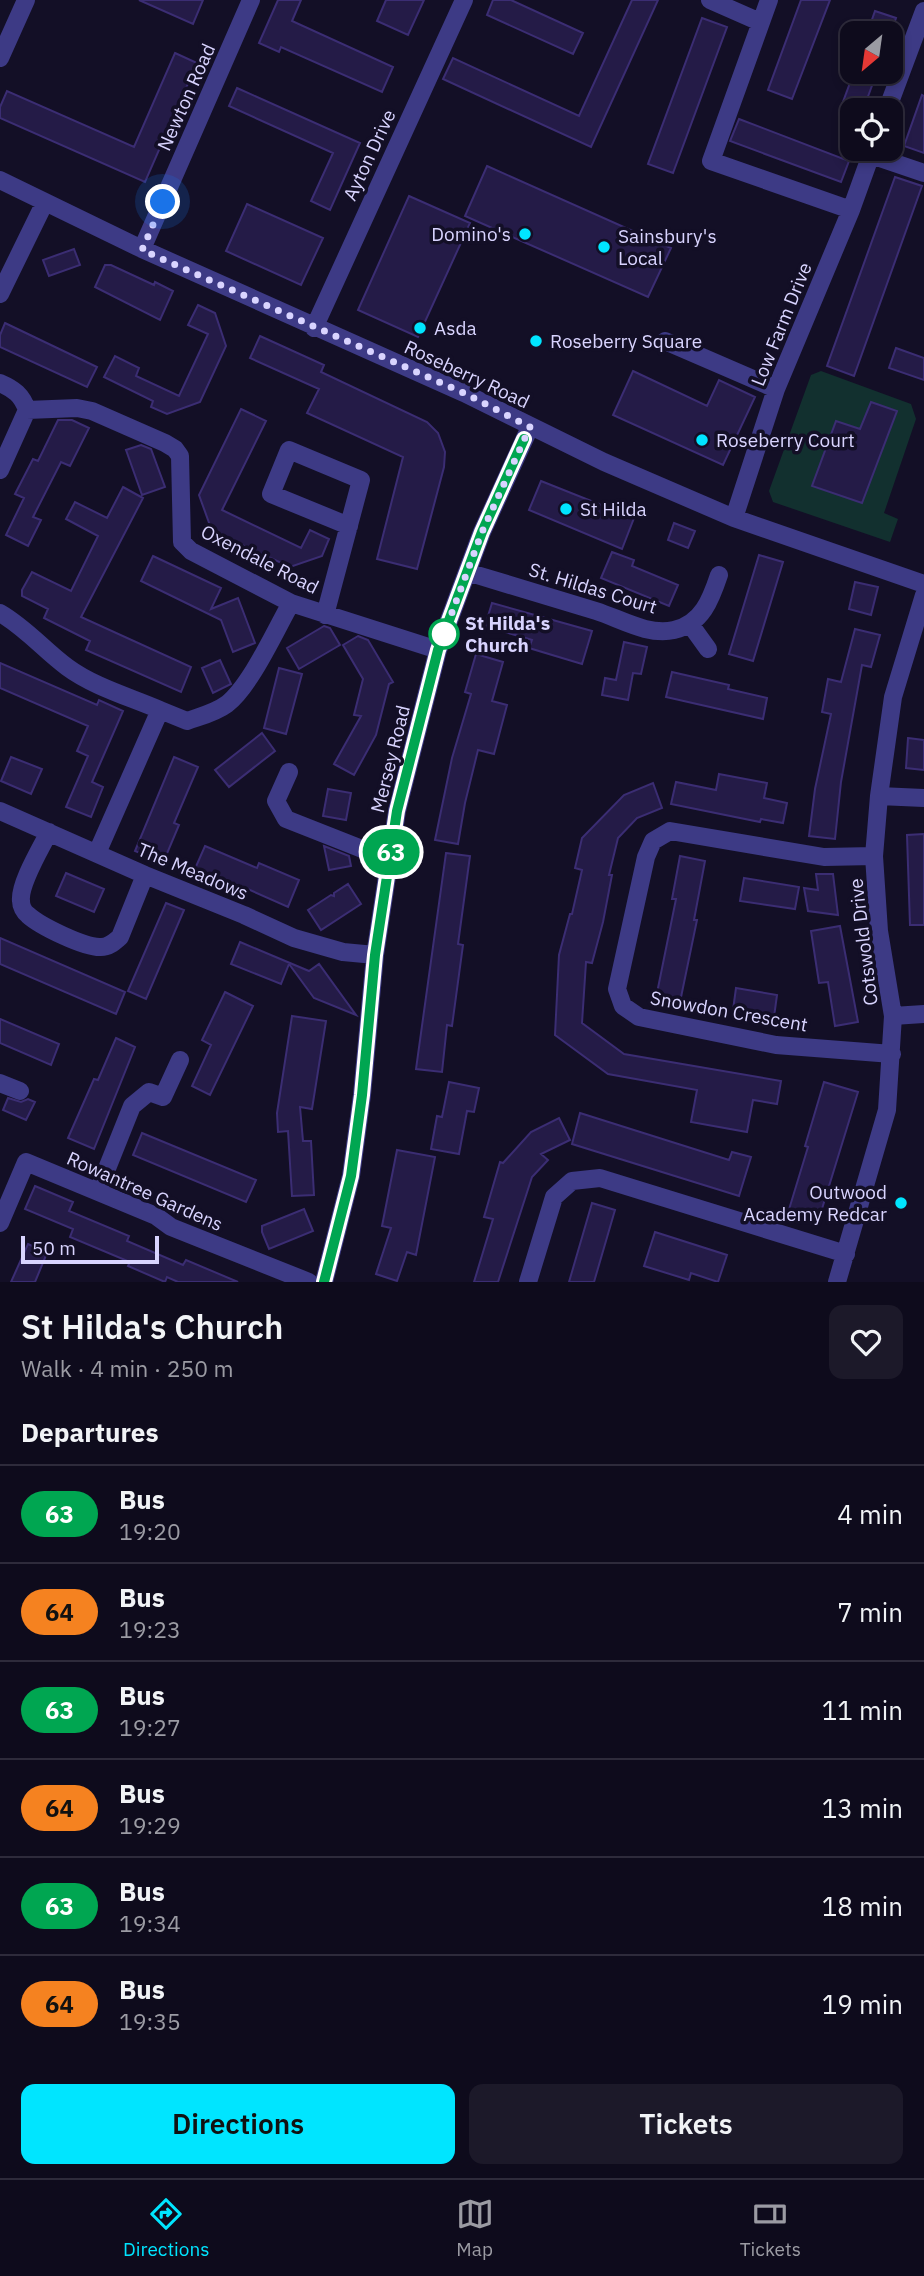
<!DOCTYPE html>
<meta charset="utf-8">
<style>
:root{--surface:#0e0b1c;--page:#1c1929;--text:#f1f3f6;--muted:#9b9ba3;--line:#2e2b3b;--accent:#00e5ff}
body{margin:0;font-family:"IBM Plex Sans",sans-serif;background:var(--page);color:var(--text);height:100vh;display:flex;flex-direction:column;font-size:26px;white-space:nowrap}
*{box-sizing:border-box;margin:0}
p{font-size:23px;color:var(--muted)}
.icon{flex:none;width:38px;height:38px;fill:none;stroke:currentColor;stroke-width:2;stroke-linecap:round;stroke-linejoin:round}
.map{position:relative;height:1282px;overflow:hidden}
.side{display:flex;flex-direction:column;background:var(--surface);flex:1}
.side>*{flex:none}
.badge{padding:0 14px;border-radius:23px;font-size:24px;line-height:46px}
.needle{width:46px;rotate:209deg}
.controls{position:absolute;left:840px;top:21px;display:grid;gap:14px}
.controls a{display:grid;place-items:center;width:63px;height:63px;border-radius:14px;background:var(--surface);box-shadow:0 4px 10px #0003,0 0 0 2px var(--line);font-size:35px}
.scale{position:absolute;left:21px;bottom:18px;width:138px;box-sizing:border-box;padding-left:7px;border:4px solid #d9d4ff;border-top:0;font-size:19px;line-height:24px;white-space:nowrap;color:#d9d4ff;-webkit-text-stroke:5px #130f26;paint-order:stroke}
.you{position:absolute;width:35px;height:35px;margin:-18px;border:5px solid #fff;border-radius:50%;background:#1a73e8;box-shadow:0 0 0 10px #1a73e833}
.map>.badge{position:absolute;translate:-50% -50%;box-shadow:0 0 0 4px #fff}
h2{padding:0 21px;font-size:26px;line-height:63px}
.round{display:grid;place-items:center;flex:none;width:74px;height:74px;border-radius:14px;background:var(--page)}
.head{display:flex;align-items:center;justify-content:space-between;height:119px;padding:0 21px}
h1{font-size:33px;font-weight:600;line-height:52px}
.cta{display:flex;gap:14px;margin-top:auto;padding:14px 21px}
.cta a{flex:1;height:80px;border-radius:14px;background:var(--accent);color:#111;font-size:28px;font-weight:600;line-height:80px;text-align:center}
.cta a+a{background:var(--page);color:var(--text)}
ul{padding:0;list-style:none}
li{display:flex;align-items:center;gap:21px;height:98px;padding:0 21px;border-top:2px solid var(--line)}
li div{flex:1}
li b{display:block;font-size:26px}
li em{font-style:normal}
li .badge{min-width:77px;font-weight:700;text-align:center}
.tabs{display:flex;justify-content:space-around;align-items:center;height:98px;border-top:2px solid var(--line);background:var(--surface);font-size:19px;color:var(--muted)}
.tabs a{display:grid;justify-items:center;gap:4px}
.tabs .on{color:var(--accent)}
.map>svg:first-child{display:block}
.green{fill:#12302f}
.building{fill:#241b47;stroke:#3b2d73;stroke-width:2}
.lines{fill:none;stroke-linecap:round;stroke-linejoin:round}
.minor{stroke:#3d3a85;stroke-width:18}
.line-casing{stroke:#fff;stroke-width:16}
.line{stroke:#00a651;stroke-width:10}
.walk{stroke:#d9d4ff;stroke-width:7;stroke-dasharray:0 12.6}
.poi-dot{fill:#00e5ff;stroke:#130f26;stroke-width:2.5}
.stop-dot{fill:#fff;stroke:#00a651;stroke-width:3.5}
.labels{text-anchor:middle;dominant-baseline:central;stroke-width:7;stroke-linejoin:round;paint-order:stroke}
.street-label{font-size:19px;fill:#d9d4ff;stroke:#130f26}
.poi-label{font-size:19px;fill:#d9d4ff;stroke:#130f26;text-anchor:start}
.stop-label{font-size:19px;font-weight:bold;fill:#d9d4ff;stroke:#130f26;text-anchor:start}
</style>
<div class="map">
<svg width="924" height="1282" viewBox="0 0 924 1282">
<rect width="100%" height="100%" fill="#130f26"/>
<!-- green -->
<path class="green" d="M821,371L911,404L916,419L884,513L898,519L890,542L773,502L769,491L811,375Z"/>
<!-- building -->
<path class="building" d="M139,0H203L193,24Z
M278,0H301L292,21L393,67L382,92L281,47L279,52L259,43Z
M386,0H424L408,35L377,21Z
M493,0H511L583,33L573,54L487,15Z
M632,0H658L591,147L443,79L453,58L579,116Z
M801,0H830L792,99L768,90Z
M875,11L896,18L891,33L869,28Z
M702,18L727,27L673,173L648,164Z
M175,53L197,63L145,182L0,118V107L7,91L134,147Z
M854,72H877L863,110H840Z
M237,88L360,143L330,210L311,201L333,153L229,106Z
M922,95L924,96V153L904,146Z
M739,119L849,161L841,182L730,141Z
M487,166L671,248L648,297L465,216Z
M895,177L922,186L854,376L827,366Z
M409,196L470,223L418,337L358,310Z
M247,204L323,238L301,285L226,251Z
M74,249L80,265L49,276L43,260Z
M105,265H111L154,285L155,282L173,291L160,320L95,287Z
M198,305L215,313L226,346L200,402L167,414L151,407L153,401L104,377L115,356L139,368L136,376L179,396L208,334L188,325Z
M5,323L97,367L87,387L0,347V335Z
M260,336L324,365L321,372L427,422L438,433L445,452L444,467L417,569L377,559L403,457L307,413L319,389L250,358Z
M896,348L924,358V380L889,368Z
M633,371L707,406L719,380L755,397L723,465L613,415Z
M871,402L897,411L862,503L812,486L836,421L860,429Z
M241,409L266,421L222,510L301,548L310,530L329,539L322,556L290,567L212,531L199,495Z
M58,420H72L89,428L70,466L61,462L33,517L41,520L28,546L6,535L24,498L15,494L33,459L38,461Z
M141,445L151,449L165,487L142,495L126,450Z
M541,481L634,518L622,549L529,510Z
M123,487L143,498L81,617L191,667L181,692L86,650L90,641L44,618L48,609L22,596V590L32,572L71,591L98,536L66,519L75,502L107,518Z
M674,523L695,531L688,548L668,540Z
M612,552L634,560L632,566L678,585L669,606L601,578Z
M759,555L783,562L753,661L729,654Z
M153,556L221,588L211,609L238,598L255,643L233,652L221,620L141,581Z
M855,582L878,587L871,615L849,609Z
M492,603L592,631L582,664L529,648L532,640L485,626Z
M324,626L330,628L340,645L299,669L287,648Z
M855,629L880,635L871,667L862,665L841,782L835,839L809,836L815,789L831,714L822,712L828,679L841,682Z
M358,636L368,640L393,682L389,684L376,735L354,775L334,764L361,716L354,715L363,679L343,645Z
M624,642L647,647L641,674L633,673L628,700L602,695L605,678L616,680Z
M476,654L503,662L492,701L507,705L494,754L478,750L465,803L458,844L435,840L452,758L471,694L465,692Z
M220,660L231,684L213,693L202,668Z
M0,663L97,705L99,700L123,711L92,782L103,787L91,817L66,807L88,756L77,751L88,726L0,688Z
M279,668L302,674L286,734L264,728Z
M672,672L729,685L728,689L767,698L763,719L666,697Z
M262,733L275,751L229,787L215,770Z
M908,738L924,740V770L906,768Z
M11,757L42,769L31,794L1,781Z
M174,757L198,767L174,823L179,825L163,863L135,851Z
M719,774L767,783L764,798L787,803L783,823L761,819L760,822L671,804L676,782L716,790Z
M653,783L662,808L637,818L618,838L609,875H612L603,922L592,963L586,962L582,1023L624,1054L781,1081L777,1104L753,1100L747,1132L691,1122L697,1090L608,1074L555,1035L559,955L570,914H572L582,870L575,868L582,838L624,795Z
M328,789L351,793L346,820L323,816Z
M924,834V925H910L907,835Z
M205,846L257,868L259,863L299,880L288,907L232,882L230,886L194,871Z
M324,846L349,856L351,866L329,870Z
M446,853L470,856L458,944L463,945L452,1026L447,1025L442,1072L416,1069Z
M680,856L705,861L694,920H697L680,1002L656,998L676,899H672Z
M66,873L104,889L94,912L56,896Z
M816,874H833L838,915L808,911L804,888L818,890Z
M744,878L799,887L795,909L740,901Z
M348,884L361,904L321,930L308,910L331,895L334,896V893Z
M166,903L184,910L146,999L128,991Z
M840,926L858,1022L835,1026L828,982L819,983L811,931Z
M0,938L125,992L116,1014L0,964Z
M240,942L309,971L319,964L356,1015L314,998L289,964L281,984L231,964Z
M736,988L777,995L774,1017L733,1010Z
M225,992L253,1006L210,1095L192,1086L211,1045L202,1040Z
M292,1016L326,1021L312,1109L300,1107L303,1141H311L314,1195L292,1196L288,1131L278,1132L277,1113Z
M0,1019L59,1044L51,1065L0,1043Z
M116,1038L135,1047L94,1149L68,1138L94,1079L98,1080Z
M449,1082L479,1088L474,1112L467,1111L459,1154L431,1149L437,1116L442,1117Z
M824,1082L858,1092L817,1225L787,1216L808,1147L805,1146Z
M8,1098L21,1102L28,1099L35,1102L26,1120L3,1110Z
M580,1113L729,1160L732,1152L751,1157L739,1196L572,1144Z
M559,1118L570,1140L541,1154L548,1160L532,1177L498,1282H474L493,1219L484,1217L500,1162L503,1163L531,1132Z
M142,1133L256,1180L246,1202L133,1155Z
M397,1150L435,1157L416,1255L407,1252L397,1281L376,1274L391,1228L382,1226Z
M35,1186L73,1202L69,1211L129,1236L127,1241L183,1265L186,1260L238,1282H178L167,1277L165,1282L128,1266L130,1262L70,1237L73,1229L25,1209Z
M592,1203L615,1210L594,1282H569Z
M304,1209L313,1231L269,1249L262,1232V1226Z
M655,1232L727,1255L718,1282L691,1273L689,1280L644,1266Z
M28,1244L47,1253L35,1282H11Z"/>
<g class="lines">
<!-- minor -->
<path class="minor" d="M710,0L760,22
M769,0L711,161L851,210
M0,58L26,0
M887,110L924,11
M871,155L924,173
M0,180L142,249L464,393L604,462L734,518L924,584
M142,249L251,0
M0,294L45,202
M314,328L464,0
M665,341L776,389
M0,383C14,389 22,395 27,410L0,470
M27,410L77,408L92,411L165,443L175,449L180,456L182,542L191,551L291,603L438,650
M734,518L776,389L851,210L873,149
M467,572C510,585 553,598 596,611C621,619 648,636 674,630C702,624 711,599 719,575
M0,613C26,628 44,650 67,667C94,687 130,697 160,710L97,853
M325,615L361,480L289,450L271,494L349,526
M690,624L708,649
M160,710L187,721C201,716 215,713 227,704C251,685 275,631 291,603
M289,772L276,801L286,819L390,860
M879,796L924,798
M0,811L145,875L244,915L294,938L343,952L375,955
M49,832C41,848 19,884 21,901C21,906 24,912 28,915C40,926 85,948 101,947C109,947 114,942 120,937L145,875
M874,856L824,857L670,831L653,841L646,857L617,989L623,1006L639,1017L776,1045L892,1054
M893,1016L924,1014
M0,1083L20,1091
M98,1191L132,1106L149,1092L163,1097L180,1060
M0,1223L26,1162L156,1216L171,1227L309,1282
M324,1282L351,1176L362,1095L375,955L397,811L438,650L482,532L530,427
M528,1282L554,1197L572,1181L600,1178L846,1254
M837,1282L887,1110L893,1016L879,931L874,856L879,796L893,697L924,595"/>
</g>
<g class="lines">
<defs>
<path id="line" d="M324,1282L351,1176L362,1095L375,955L397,811L438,650L482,532L524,439"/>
</defs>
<!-- line casing -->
<use href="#line" class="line-casing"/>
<!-- line -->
<use href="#line" class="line"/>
<!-- walk -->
<path class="walk" d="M163,202L142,250L464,393L530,427L482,532L444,634"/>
</g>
<!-- markers -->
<g class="poi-dot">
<circle cx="525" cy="234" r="7"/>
<circle cx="604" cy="247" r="7"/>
<circle cx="420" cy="328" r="7"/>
<circle cx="536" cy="341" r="7"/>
<circle cx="702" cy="440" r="7"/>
<circle cx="566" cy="509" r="7"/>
<circle cx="901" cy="1203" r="7"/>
</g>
<circle class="stop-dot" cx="444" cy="634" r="14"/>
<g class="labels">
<!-- street labels -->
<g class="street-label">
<text transform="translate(186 97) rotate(-66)">Newton Road</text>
<text transform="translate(369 155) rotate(-65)">Ayton Drive</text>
<text transform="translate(781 324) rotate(-68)">Low Farm Drive</text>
<text transform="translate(467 374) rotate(25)">Roseberry Road</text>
<text transform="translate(260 559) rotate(27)">Oxendale Road</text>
<text transform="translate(593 588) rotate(17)">St. Hildas Court</text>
<text transform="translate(390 759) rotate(-76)">Mersey Road</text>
<text transform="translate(193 871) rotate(23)">The Meadows</text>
<text transform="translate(863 942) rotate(-97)">Cotswold Drive</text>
<text transform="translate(729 1011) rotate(10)">Snowdon Crescent</text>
<text transform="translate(145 1191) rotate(24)">Rowantree Gardens</text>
</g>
<!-- poi labels -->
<g class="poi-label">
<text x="511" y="234" text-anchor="end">Domino's</text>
<text x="618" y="236">Sainsbury's<tspan x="618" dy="22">Local</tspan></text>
<text x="434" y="328">Asda</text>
<text x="550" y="341">Roseberry Square</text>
<text x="716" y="440">Roseberry Court</text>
<text x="580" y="509">St Hilda</text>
<text x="887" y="1192" text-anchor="end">Outwood<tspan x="887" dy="22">Academy Redcar</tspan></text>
</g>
<!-- stop labels -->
<g class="stop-label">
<text x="465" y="623">St Hilda's<tspan x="465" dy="22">Church</tspan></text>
</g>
</g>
</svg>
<div class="controls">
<a><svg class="needle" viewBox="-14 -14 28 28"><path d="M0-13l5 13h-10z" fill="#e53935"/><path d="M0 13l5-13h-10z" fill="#9b9ba3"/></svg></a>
<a><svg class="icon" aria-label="locate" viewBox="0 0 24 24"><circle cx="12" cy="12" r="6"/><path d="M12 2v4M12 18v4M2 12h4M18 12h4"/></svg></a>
</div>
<div class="scale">50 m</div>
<div class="you" style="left:163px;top:202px"></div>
<b class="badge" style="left:391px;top:852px;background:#00a651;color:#fff">63</b>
</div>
<section class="side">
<div class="head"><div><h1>St Hilda's Church</h1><p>Walk · 4 min · 250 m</p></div><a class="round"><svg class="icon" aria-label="heart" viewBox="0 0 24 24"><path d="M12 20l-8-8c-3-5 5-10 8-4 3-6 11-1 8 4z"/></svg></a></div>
<h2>Departures</h2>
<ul>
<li><span class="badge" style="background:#00a651;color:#fff">63</span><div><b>Bus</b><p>19:20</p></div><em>4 min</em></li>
<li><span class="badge" style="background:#f58220;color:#111">64</span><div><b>Bus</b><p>19:23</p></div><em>7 min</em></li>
<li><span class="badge" style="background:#00a651;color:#fff">63</span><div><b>Bus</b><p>19:27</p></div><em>11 min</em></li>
<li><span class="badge" style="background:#f58220;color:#111">64</span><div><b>Bus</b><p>19:29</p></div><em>13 min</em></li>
<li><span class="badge" style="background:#00a651;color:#fff">63</span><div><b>Bus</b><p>19:34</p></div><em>18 min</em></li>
<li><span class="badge" style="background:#f58220;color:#111">64</span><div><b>Bus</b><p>19:35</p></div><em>19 min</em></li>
</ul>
<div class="cta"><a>Directions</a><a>Tickets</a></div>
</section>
<nav class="tabs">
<a class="on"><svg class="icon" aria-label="directions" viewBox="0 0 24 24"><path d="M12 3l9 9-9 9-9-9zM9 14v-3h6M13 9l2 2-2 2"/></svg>Directions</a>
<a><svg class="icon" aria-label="map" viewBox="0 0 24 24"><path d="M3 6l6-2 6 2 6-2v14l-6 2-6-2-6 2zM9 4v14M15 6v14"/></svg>Map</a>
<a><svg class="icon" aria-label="tickets" viewBox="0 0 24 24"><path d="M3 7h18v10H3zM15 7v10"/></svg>Tickets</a>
</nav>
